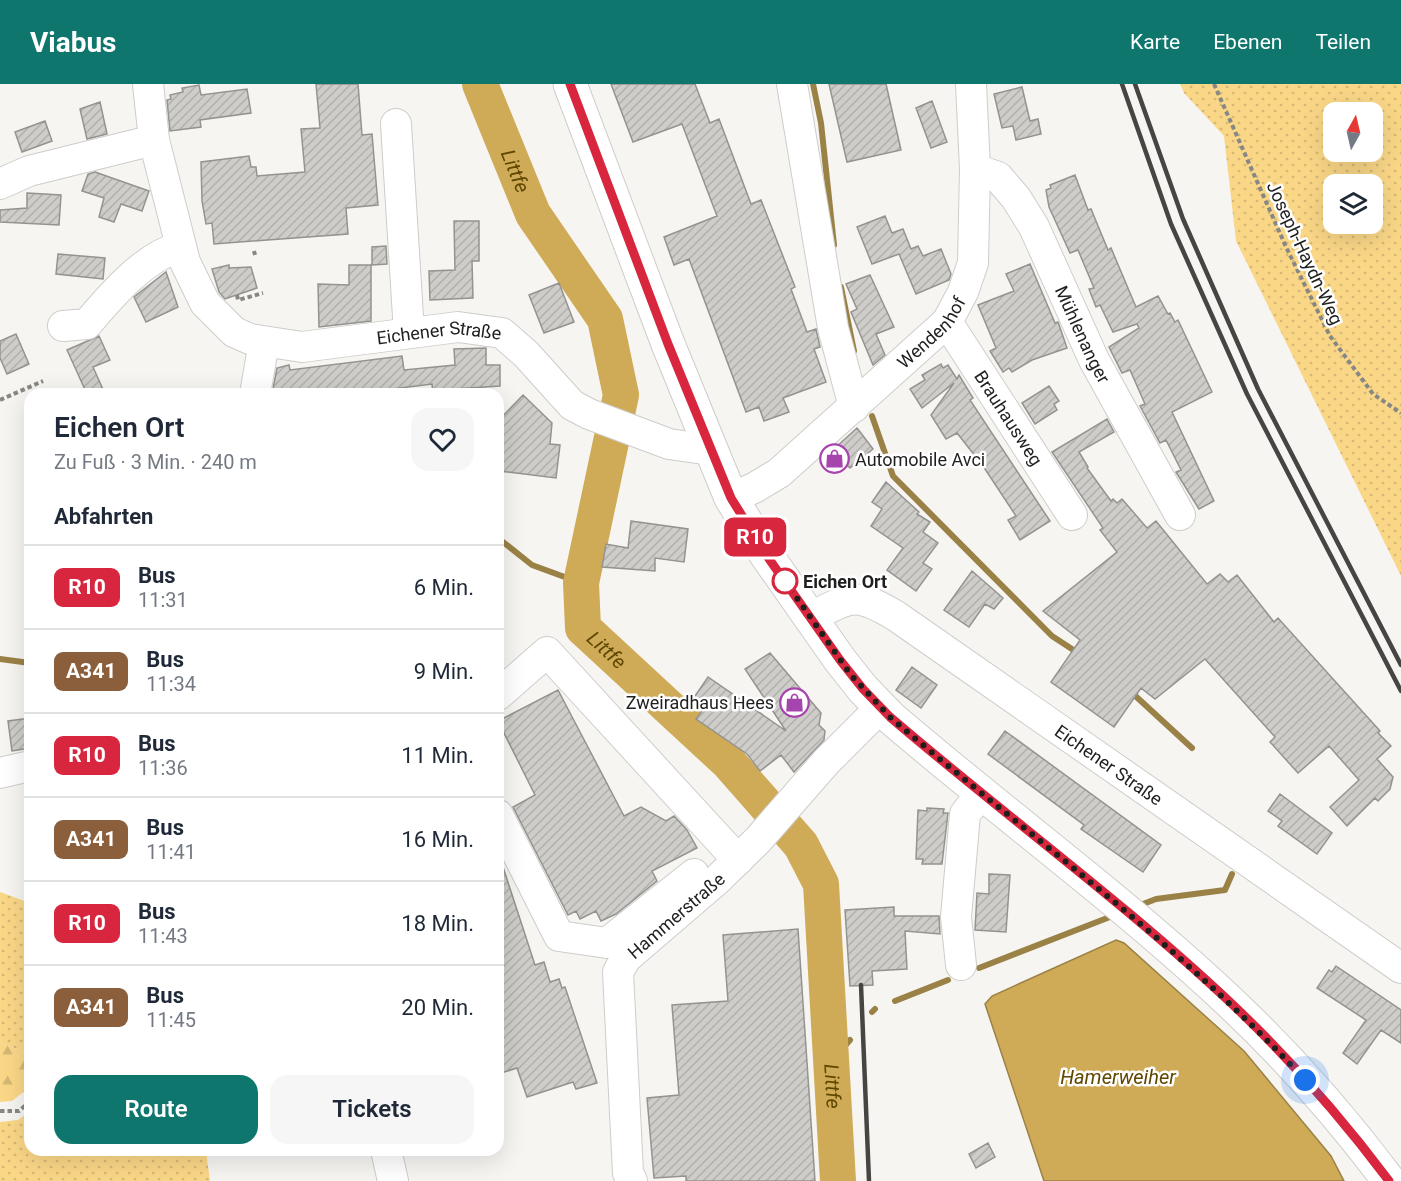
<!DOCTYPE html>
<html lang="de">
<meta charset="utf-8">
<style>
:root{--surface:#fff;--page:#f6f6f7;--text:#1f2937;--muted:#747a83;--line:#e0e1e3;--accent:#0f766e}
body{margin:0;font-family:Roboto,sans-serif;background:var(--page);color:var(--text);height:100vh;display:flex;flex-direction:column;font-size:22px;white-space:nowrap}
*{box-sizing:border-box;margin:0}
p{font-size:20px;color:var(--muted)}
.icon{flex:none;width:33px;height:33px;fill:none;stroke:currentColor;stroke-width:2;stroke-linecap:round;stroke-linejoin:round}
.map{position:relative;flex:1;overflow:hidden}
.panel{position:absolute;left:24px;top:304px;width:480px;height:768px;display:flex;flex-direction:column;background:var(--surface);border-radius:18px;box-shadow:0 6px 24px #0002}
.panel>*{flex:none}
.badge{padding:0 12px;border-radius:9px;font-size:21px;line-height:39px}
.needle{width:39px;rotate:8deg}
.fabs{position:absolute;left:1323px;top:18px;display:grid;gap:12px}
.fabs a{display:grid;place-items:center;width:60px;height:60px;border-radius:12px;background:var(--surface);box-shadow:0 6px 24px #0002;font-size:30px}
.you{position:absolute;width:30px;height:30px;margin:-15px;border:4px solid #fff;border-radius:50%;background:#1a73e8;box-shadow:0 0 0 9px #1a73e833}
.map>.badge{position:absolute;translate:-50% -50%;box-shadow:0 0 0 3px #fff}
h2{padding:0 30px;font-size:22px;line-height:54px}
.round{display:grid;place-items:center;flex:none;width:63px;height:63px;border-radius:18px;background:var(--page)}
.overview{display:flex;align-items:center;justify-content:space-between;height:102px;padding:0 30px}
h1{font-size:28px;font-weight:600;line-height:45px}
.cta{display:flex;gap:12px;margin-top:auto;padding:12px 30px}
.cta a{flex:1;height:69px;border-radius:18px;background:var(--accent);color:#fff;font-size:24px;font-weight:600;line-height:69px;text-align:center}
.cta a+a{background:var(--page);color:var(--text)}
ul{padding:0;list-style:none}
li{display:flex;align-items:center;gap:18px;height:84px;padding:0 30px;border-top:2px solid var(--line)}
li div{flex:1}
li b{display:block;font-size:22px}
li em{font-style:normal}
li .badge{min-width:66px;font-weight:700;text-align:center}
header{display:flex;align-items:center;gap:36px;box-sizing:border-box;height:84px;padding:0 30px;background:var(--accent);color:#fff}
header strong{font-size:28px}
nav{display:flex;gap:33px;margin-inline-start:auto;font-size:21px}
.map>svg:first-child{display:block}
.green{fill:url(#green-dots);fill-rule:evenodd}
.forest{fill:url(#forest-firs)}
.water{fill:#cfab57;stroke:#9a8146;stroke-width:1.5}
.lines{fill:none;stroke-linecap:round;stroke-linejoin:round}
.stream{stroke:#9a8146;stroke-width:6}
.river{stroke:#cfab57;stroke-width:36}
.building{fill:url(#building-hatch);stroke:#949390;stroke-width:1.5}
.minor-casing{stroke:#cecdca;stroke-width:32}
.major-casing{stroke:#cecdca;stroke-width:35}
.path{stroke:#878785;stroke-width:4;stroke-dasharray:4.5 3;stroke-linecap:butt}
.minor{stroke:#fff;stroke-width:30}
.major{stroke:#fff;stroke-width:33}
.rail{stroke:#454544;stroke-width:4.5}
.line-casing{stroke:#fff;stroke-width:14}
.line{stroke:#d7263d;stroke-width:9}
.walk{stroke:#1f1f1e;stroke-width:6;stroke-dasharray:0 10.8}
.stop-dot{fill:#fff;stroke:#d7263d;stroke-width:3}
.labels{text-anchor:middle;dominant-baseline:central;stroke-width:5;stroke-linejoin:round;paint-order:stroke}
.street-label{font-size:18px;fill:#1f1f1e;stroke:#fff}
.poi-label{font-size:18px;fill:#1f1f1e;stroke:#fff;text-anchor:start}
.stop-label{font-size:18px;font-weight:bold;fill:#1f1f1e;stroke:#fff;text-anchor:start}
.water-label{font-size:20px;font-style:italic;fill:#5f4700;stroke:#fff}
</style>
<header>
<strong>Viabus</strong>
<nav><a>Karte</a><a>Ebenen</a><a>Teilen</a></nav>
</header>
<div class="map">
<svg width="1401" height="1097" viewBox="0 0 1401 1097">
<defs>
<pattern id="green-dots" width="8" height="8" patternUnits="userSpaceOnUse" patternTransform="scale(1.5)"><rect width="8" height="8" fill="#fad787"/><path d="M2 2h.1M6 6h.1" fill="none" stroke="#d6b874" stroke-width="1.8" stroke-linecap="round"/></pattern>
<pattern id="forest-firs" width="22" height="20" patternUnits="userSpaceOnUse" patternTransform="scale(1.5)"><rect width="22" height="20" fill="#fad787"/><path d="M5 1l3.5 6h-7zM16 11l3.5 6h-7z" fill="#d6b874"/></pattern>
<pattern id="building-hatch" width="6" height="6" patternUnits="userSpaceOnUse" patternTransform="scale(1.5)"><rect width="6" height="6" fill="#cecdca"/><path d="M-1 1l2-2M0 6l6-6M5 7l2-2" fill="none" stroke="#b0b0ad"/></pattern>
</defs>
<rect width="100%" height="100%" fill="#f7f5f2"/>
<!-- green -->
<path class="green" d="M1180,0H1401V492L1236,157L1224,52L1184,9ZM1334,28H1372V68H1334ZM1334,100H1372V140H1334Z
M0,808L30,819V971L0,958Z
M30,1027V1066L206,1067L210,1097H0V1038L18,1036Z"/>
<!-- forest -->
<path class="forest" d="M0,958L30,971V1003L12,1017L0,1018Z"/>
<!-- water -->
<path class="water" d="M1116,856L1124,859L1244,967L1331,1072L1344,1097H1044L985,920L992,912Z"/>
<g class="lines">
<!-- stream -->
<path class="stream" d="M813,0L821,39L834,161
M841,203L854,267
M872,332L893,392L1052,552L1078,569
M498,454L532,481L581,499
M0,575L30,579
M1130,607L1192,664
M1138,822L1156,815L1225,806L1232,790
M979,884L1115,831
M895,917L948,896
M872,928L875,925
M831,978L850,956"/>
<!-- river -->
<path class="river" id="s1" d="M480,0L533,130L605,235L621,311L581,499L583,544L729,679L801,761L821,800L838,1097"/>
</g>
<!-- building -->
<path class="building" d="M316,0H358L362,51L372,50L378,121L346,124L348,150L214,160L212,139L206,140L202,117L201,78L249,72L251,83H256L257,92L305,88L301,45L320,44Z
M611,0H695L710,39L719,35L751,120L761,116L795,203L791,205L807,248L816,245L820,263L814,265L826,298L783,314L789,328L764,337L759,323L746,328L689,175L674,181L664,153L717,132L682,40L633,58Z
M829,0H886L901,66L847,78Z
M199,1L201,11L247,5L251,29L200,36L201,43L170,47L167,16L171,15L170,11L183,8L182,4Z
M1022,3L1030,37L1038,35L1041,50L1016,56L1013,42L1002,44L994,10Z
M932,17L947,58L931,64L916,24Z
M100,18L107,50L87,55L80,25Z
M45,37L52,57L22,68L15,48Z
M95,88L149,107L142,127L121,120L114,138L99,133L104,114L82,107L88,90Z
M1075,91L1088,126L1091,125L1108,166L1111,164L1136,223L1158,212L1168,230L1170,229L1175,238L1178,236L1212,308L1172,328L1214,417L1199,425L1176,388L1181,386L1166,356L1160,359L1140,322L1145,320L1130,286L1122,289L1109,263L1139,244L1137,240L1113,248L1100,221L1096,223L1089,205L1094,204L1078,166L1070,169L1049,123L1046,106L1051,104L1050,101Z
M27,109L61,111L59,141L0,138V126L27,124Z
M885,132L892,149L903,145L911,165L918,162L923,172L941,165L951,190L949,196L916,210L899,170L872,180L857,143Z
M454,137H479V177H472L473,214L430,216L429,187L455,186Z
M386,162L387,180L372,181V163Z
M58,170L105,174L103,195L56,190Z
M1030,180L1055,239L1058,238L1067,264L1032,276L1012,288L1009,284L1003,288L990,267L996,264L978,221L1014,207L1006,190Z
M229,181V184L251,183L257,204L225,215L219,208L212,185Z
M349,181H371V237L319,243L318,200L349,201Z
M166,188L178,223L146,238L134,213Z
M870,191L894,243L876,250L885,271L873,281L851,228L857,225L846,200Z
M559,199L574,238L544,249L529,211Z
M16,250L29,280L7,290L0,274V257Z
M99,252L110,276L93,283L105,310H87L67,266Z
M486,264V281H500V302L454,305V310H433L432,300L352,310H272L277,284L289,281L290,286L402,272L404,286L455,281L454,265Z
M941,280L943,284L948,281L957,295L959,291L973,314L970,316L1050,437L1020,456L1008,436L1016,432L983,382L957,349L946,355L931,331L954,299L922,324L910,305L925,296L922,291Z
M1049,302L1059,317L1054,320L1057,326L1035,340L1022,319Z
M523,311L552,339L550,360L560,361L556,394L499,387L498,337Z
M1107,335L1114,348L1079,368L1088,383L1087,384L1111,417L1113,415L1117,419L1122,415L1147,444L1156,437L1207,500L1220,490L1228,498L1237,491L1274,538L1278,534L1380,647L1378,649L1391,662L1377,675L1393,693L1390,705L1378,717L1375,714L1347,742L1330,723L1359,696L1329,662L1298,689L1270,658L1275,653L1205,575L1155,615L1141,604L1114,643L1051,598L1080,556L1043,527L1117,468L1100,446L1103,444L1052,368Z
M857,344L873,365L850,384L846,380L839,385H833L824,374Z
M886,398L919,428L917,430L930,438L923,448L938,459L923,479L932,485L916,507L887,486L903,464L871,442L882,425L872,418Z
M631,437L688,445L684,478L655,474V487L602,483L606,460L628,464Z
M972,487L1003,514L994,525L985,520L969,543L944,526Z
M770,569L821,629L819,641L825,647L824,656L794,688L781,671L760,687L747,670L696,635L705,623L693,615L708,593L786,647L745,585Z
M912,583L937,601L921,624L896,606Z
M558,606L624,732L641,723L666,737L674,732L687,746L697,764L652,787L657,797L616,830L601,837L596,827L580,835L576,827L568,831L513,723L535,711L498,637Z
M30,634V664L12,667L8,637Z
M1005,647L1161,761L1143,788L1081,745L1084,741L988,670Z
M1280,710L1332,749L1317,770L1278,742L1282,737L1268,727Z
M927,724L944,725L943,729H948L942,780H922L923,775H916L918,726L927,727Z
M501,777L535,881L544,878L550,898L559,895L562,904L565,903L597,999L576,1005L573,998L527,1013L517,984L498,990V778Z
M989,790L1010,791L1006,848L975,846L977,809L989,810Z
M894,823V832H939L940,850L905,847L907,885L872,887L873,901L850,902L845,826Z
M798,845L815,1097H686V1092L654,1094L647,1014L679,1011L672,921L728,917L723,851Z
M1336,882L1401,926V959L1381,946L1357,980L1343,969L1366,936L1317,904L1329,886L1332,888Z
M988,1059L995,1073L976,1084L969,1070Z"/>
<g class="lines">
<defs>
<g id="minor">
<path id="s2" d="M148,0L154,56L185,178L205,219L234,248L250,255L302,263L458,243L502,249L526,270L572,321L589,330L669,360L711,366"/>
<path d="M792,0L833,244L854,323"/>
<path d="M396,40L409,249"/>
<path id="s3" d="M975,85L998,93L1016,114L1034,143L1094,276L1180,431"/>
<path d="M0,100L29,87L154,56"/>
<path id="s4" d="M947,238L1072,431"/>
<path d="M63,242L87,240C110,213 145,171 181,163"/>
<path d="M255,310L264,258"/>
<path id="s5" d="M731,414L754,404L779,389L947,238L963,208L973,179L975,85L971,0"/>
<path id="s6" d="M811,533C853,512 855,508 896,532L1401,884"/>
<path d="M498,611L547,568L738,776"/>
<path d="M0,689L30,682"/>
<path d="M498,731L559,852L607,859L694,790"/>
<path d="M961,881L956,833L965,730L982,708"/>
<path d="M386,1066L393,1097"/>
<path id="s7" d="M632,1097L628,1089L618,888L626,874L718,795L758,756L826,678L880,624"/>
</g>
<path id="major" d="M570,0L668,260L731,414L767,472L840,576L863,605L890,633C1003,730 1124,818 1232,920C1289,974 1342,1034 1389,1097"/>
</defs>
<!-- minor casing -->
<use href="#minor" class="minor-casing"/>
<!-- major casing -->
<use href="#major" class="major-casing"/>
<!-- path -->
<path class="path" d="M1214,0L1286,163L1330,252L1373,310L1401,329
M254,167L255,171
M237,211L238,216L263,209
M0,316L43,297
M0,1027H19L30,1017"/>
<!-- minor -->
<use href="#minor" class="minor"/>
<!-- major -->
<use href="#major" class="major"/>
<!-- rail -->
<path class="rail" d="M1122,0L1171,140L1247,310L1401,607
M1135,0L1183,135L1258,305L1401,581
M861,901L869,1097"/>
</g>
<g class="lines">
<defs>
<path id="line" d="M570,0L668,260L731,414L767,472L840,576L863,605L890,633C1003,730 1124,818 1232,920C1289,974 1342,1034 1389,1097"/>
</defs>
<!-- line casing -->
<use href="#line" class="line-casing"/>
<!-- line -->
<use href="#line" class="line"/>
<!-- walk -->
<path class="walk" d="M785,497L851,591L890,633C1030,753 1180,860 1305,996"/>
</g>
<!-- icons -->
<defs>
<symbol id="shop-ring" viewBox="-11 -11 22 22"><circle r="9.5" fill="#fff" stroke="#a545ad" stroke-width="1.5"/><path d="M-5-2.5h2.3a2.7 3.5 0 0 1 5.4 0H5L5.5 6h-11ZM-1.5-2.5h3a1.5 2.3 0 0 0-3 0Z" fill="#a545ad"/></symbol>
</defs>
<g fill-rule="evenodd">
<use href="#shop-ring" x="818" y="358" width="33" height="33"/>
<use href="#shop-ring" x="778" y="602" width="33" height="33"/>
</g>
<!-- markers -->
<circle class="stop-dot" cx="785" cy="497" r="12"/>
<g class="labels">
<!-- street labels -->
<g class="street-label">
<text transform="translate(1305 169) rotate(65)">Joseph-Haydn-Weg</text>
<text stroke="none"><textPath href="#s5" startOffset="262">Wendenhof</textPath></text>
<text stroke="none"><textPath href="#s3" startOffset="204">Mühlenanger</textPath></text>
<text stroke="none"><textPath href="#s2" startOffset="477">Eichener Straße</textPath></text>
<text stroke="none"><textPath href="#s4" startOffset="114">Brauhausweg</textPath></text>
<text stroke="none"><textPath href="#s6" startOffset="352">Eichener Straße</textPath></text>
<text stroke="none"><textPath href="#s7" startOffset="292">Hammerstraße</textPath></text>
</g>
<!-- poi labels -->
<g class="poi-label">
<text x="855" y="375">Automobile Avci</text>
<text x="774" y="618" text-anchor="end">Zweiradhaus Hees</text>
</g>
<!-- stop labels -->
<g class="stop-label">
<text x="803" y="497">Eichen Ort</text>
</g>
<!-- water labels -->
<g class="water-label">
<text stroke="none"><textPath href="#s1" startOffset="94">Littfe</textPath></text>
<text stroke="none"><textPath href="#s1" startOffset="615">Littfe</textPath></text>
<text x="1118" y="993">Hamerweiher</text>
<text stroke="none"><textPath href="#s1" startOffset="1137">Littfe</textPath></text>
</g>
</g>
</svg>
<div class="fabs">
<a><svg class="needle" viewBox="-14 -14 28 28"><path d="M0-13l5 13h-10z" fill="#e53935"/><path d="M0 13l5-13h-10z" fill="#747a83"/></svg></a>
<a><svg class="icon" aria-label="layers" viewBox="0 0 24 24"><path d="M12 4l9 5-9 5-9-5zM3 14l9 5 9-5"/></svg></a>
</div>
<div class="you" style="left:1305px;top:996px"></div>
<b class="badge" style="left:755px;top:453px;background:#d7263d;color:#fff">R10</b>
<section class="panel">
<div class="overview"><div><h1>Eichen Ort</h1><p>Zu Fuß · 3 Min. · 240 m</p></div><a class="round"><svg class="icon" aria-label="heart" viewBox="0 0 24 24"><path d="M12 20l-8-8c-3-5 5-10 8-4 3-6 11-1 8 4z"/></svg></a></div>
<h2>Abfahrten</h2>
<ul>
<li><span class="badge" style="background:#d7263d;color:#fff">R10</span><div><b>Bus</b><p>11:31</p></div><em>6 Min.</em></li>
<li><span class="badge" style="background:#8b5e3c;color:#fff">A341</span><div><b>Bus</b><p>11:34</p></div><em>9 Min.</em></li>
<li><span class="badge" style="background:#d7263d;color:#fff">R10</span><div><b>Bus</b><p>11:36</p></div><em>11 Min.</em></li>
<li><span class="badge" style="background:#8b5e3c;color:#fff">A341</span><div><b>Bus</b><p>11:41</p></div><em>16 Min.</em></li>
<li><span class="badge" style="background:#d7263d;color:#fff">R10</span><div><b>Bus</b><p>11:43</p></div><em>18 Min.</em></li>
<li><span class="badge" style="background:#8b5e3c;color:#fff">A341</span><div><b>Bus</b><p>11:45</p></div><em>20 Min.</em></li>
</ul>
<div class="cta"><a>Route</a><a>Tickets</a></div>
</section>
</div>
